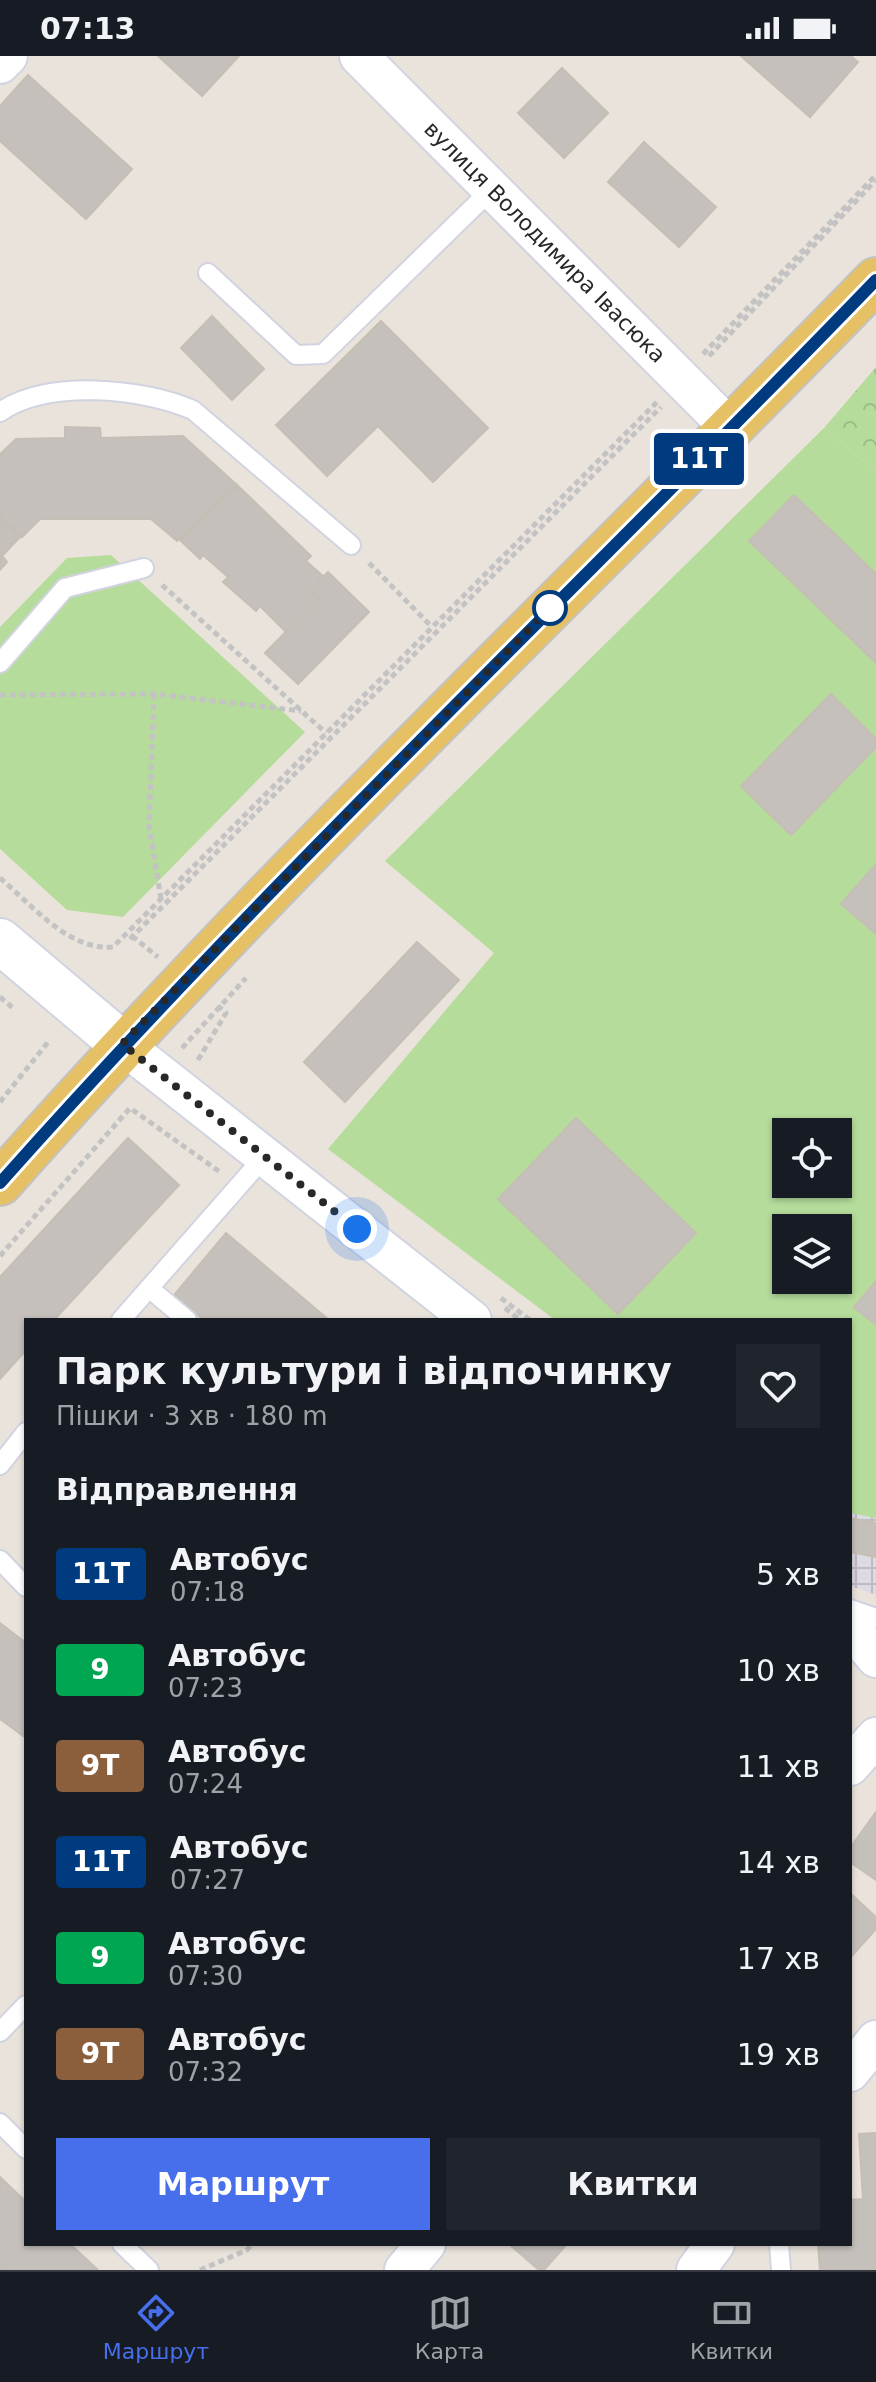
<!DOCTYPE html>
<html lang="uk">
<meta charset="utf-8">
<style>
:root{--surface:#171b24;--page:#20242c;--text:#f1f3f6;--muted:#9ea1a6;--line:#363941;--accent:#476eeb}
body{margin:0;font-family:"DejaVu Sans",sans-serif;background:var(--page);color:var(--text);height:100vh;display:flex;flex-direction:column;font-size:30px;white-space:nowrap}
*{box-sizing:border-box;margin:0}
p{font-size:26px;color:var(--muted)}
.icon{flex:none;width:44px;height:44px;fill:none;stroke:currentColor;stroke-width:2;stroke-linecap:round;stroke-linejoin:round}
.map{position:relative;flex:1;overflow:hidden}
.panel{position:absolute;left:24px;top:1262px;width:828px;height:928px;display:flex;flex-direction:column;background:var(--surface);border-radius:0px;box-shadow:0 2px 6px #0004}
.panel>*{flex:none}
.badge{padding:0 16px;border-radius:6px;font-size:28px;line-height:52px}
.tools{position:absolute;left:772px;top:1062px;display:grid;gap:16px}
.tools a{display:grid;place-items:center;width:80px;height:80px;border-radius:0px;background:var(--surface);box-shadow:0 2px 6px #0004;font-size:40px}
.you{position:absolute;width:40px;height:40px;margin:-20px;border:6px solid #fff;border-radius:50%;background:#1a73e8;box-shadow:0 0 0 12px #1a73e833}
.map>.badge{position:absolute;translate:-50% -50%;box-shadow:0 0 0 4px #fff}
h2{padding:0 32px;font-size:30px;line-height:72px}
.round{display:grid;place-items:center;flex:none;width:84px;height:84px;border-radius:0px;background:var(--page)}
.headline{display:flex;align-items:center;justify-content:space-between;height:136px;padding:0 32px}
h1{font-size:38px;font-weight:800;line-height:60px}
.cta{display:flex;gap:16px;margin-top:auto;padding:16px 32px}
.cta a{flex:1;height:92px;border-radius:0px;background:var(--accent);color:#fff;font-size:32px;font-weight:800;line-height:92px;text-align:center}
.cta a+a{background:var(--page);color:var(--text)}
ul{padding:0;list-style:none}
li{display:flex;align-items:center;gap:24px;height:96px;padding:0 32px}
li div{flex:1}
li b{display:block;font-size:30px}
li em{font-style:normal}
li .badge{min-width:88px;font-weight:700;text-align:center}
.status{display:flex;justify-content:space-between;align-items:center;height:56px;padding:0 40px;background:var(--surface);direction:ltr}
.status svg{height:22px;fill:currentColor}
.menu{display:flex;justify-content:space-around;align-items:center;height:112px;border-top:2px solid var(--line);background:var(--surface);font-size:22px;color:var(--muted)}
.menu a{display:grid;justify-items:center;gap:4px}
.menu .on{color:var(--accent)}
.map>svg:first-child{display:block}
.industrial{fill:url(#industrial-grid)}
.grass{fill:#b5dc9b;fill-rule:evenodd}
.forest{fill:url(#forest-crowns)}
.building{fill:#c5c0bb;stroke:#c5beb5;stroke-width:2}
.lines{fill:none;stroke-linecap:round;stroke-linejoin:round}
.lane-casing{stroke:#d1d4e0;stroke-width:22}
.street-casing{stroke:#d1d4e0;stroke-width:42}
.secondary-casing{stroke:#d1d4e0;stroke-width:48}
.primary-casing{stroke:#c3c3c3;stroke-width:48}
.path{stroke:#c3c3c3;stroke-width:5;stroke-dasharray:6 4;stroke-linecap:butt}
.lane{stroke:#fff;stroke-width:18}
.street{stroke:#fff;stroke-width:38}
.secondary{stroke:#fff;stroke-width:44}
.primary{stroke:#e5c065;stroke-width:44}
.line-casing{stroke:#fff;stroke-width:18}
.line{stroke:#003b80;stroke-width:12}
.walk{stroke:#282828;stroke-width:8;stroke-dasharray:0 14.4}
.stop-dot{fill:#fff;stroke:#003b80;stroke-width:4}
.labels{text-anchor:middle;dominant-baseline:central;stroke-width:6;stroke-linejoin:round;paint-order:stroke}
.street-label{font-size:22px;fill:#282828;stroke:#fff}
</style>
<div class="status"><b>07:13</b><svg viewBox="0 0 49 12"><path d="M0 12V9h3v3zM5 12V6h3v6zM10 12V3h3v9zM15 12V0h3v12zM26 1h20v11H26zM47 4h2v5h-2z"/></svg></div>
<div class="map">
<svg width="876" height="2214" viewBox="0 0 876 2214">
<defs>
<pattern id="industrial-grid" width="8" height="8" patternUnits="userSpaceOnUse" patternTransform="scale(2)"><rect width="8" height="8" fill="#dddbe2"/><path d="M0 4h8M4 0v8" fill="none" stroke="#bebcc2"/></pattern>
<pattern id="forest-crowns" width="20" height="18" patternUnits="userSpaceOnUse" patternTransform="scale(2)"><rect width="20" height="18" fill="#b5dc9b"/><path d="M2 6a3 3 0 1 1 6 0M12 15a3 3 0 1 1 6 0" fill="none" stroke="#9cbd86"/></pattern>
</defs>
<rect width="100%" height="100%" fill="#eae3db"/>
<!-- industrial -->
<path class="industrial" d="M850,1457L876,1462V1539L850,1530Z"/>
<!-- grass -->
<path class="grass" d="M824,372L876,416V1462L850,1457V1264H555L328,1093L494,897L385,805ZM786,1076H838V1128H786ZM786,1172H838V1224H786Z
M111,499L305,676L123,861L67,854L0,793V571L67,502Z"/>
<!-- forest -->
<path class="forest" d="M876,311V416L824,372Z"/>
<!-- building -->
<path class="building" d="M158,0H239L202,40Z
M741,0H851L858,6L810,61Z
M562,12L608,57L564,102L518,57Z
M28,19L132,113L86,163L0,85V50Z
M644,86L716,151L679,191L608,126Z
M212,260L264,313L232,344L181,292Z
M381,265L488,372L433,426L378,370L327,420L276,369Z
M65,371L100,372L101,382L183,380L237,429L177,485L151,463H40L22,481L0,461V398L16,383L65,382Z
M238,430L311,500L306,505L323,520L309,536L318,542L286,576L260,550L256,555L223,526L228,521L203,499L200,503L180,484Z
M794,439L876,518V607L749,485Z
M0,462L20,481L2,500L7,506L0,514Z
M328,516L369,556L298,628L265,597L319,542L310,535Z
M831,638L876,683V691L791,779L741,730Z
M876,808V878L841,848Z
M417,886L459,924L345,1046L304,1006Z
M576,1062L696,1177L618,1258L498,1143Z
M128,1082L179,1129L54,1264H26V1294L0,1323V1221Z
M226,1177L329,1264H204L174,1239Z
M876,1225V1269L854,1251Z
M850,1462L876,1467V1501L850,1496Z
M0,1567L26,1587V1682L0,1663Z
M876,1756V1824L850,1806V1792Z
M850,1837L876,1861V1873L850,1902Z
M876,2077V2214H820L818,2188H850V2144L863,2143L859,2078Z
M0,2121L26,2146V2188H70L98,2214H0Z
M509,2188H567L544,2214H539Z"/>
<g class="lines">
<defs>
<path id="lane" d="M208,217L296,299L323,298L492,133
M0,356C48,323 142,332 193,354L351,489
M0,607L65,532L144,512
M149,1232L187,1264
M121,1264L265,1100
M0,1409L26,1376
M0,1504L26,1531
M850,1553L876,1562
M0,1976L26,1949
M0,2067L26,2093
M122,2188L149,2214
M779,2188L781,2214"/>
<path id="street" d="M359,0L730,372
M0,8L8,0
M122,988L472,1264
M850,1571L876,1602
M850,1710L876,1681
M850,2016L876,1984
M404,2214L426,2188
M696,2214L715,2188"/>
<path id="secondary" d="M0,885L122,988"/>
<path id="primary" d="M0,1127C278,813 584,525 876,224"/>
</defs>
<!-- lane casing -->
<use href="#lane" class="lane-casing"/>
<!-- street casing -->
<use href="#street" class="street-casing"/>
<!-- secondary casing -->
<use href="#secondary" class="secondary-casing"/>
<!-- primary casing -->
<use href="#primary" class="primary-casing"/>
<!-- path -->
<path class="path" d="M703,298L876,119
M709,300L876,124
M369,507L432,571
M162,529L326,677
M154,638L149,770L161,843
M0,639L154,638L301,655
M0,822C32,849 69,895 113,891L657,346
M132,880L158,901
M130,883L661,351
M0,941L13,952
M182,992L246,922
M198,1004L226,957L218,950
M0,1046L49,985
M0,1200L130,1052L220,1116
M501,1242L530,1264
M505,1252L520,1264
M200,2214L247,2194L252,2188"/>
<!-- lane -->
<use href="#lane" class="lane"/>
<!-- street -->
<use href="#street" class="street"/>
<!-- secondary -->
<use href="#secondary" class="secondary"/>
<!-- primary -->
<use href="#primary" class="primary"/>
</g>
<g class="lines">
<defs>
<path id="line" d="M0,1127C279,813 585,526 876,224"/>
</defs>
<!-- line casing -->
<use href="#line" class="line-casing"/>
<!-- line -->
<use href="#line" class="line"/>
<!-- walk -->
<path class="walk" d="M357,1173L122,988L555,547L550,552"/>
</g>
<!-- markers -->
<circle class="stop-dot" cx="550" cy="552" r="16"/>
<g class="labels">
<!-- street labels -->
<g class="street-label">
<text transform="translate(545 186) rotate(45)">вулиця Володимира Івасюка</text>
</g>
</g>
</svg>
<div class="tools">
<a><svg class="icon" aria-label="locate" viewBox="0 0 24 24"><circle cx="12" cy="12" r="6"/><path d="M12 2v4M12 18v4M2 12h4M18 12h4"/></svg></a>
<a><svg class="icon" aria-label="layers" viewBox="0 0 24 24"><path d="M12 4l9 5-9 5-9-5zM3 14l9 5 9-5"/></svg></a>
</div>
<div class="you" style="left:357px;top:1173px"></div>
<b class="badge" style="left:699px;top:403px;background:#003b80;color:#fff">11Т</b>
<section class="panel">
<div class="headline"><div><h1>Парк культури і відпочинку</h1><p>Пішки · 3 хв · 180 m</p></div><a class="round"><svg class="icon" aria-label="heart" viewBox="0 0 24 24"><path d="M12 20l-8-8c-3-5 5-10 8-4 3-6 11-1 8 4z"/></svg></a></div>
<h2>Відправлення</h2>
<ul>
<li><span class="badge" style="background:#003b80;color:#fff">11Т</span><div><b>Автобус</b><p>07:18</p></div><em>5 хв</em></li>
<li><span class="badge" style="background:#00a651;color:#fff">9</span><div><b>Автобус</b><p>07:23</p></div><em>10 хв</em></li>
<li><span class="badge" style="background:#8b5e3c;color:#fff">9Т</span><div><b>Автобус</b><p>07:24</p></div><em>11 хв</em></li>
<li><span class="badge" style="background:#003b80;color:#fff">11Т</span><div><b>Автобус</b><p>07:27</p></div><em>14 хв</em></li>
<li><span class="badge" style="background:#00a651;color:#fff">9</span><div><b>Автобус</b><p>07:30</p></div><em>17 хв</em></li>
<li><span class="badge" style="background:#8b5e3c;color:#fff">9Т</span><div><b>Автобус</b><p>07:32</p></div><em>19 хв</em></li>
</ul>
<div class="cta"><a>Маршрут</a><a>Квитки</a></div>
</section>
</div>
<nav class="menu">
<a class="on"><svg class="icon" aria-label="directions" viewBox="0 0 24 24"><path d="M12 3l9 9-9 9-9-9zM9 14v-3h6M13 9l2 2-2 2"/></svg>Маршрут</a>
<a><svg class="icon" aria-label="map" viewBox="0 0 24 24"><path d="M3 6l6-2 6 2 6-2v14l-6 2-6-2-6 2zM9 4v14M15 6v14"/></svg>Карта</a>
<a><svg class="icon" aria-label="tickets" viewBox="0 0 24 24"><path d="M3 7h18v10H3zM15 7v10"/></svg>Квитки</a>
</nav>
